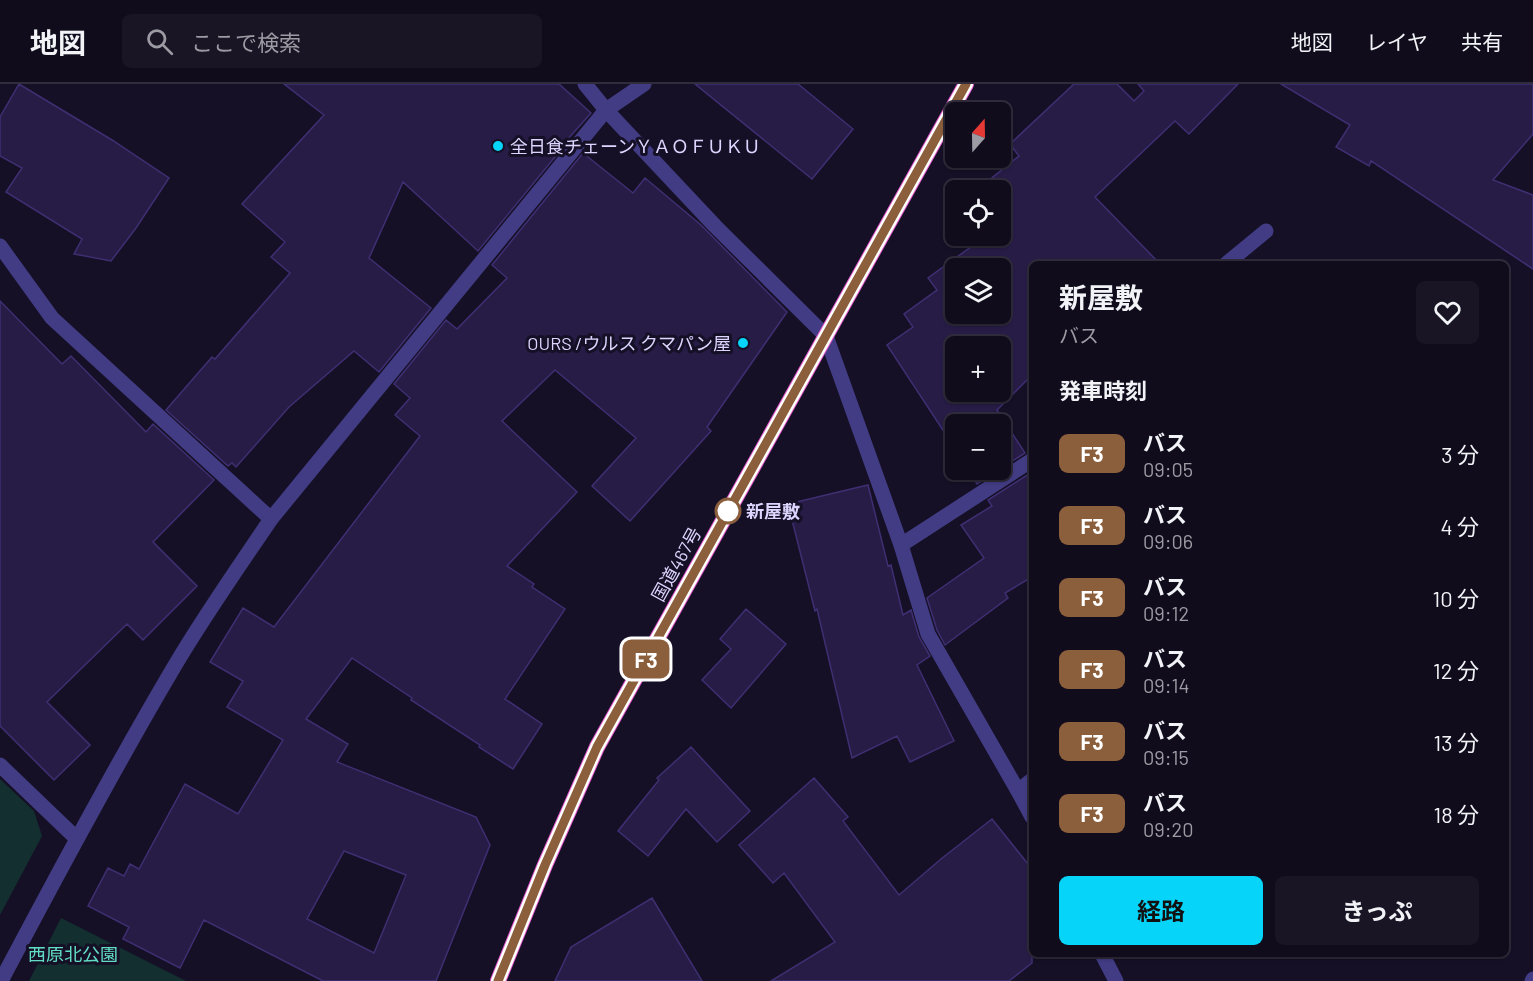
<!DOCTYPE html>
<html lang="ja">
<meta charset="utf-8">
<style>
:root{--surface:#100c1c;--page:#191525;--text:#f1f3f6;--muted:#9c9ba3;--line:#302c3b;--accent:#06d4f9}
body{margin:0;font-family:Barlow,"Noto Sans JP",sans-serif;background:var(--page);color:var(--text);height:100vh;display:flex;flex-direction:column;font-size:22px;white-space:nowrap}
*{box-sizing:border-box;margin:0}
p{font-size:20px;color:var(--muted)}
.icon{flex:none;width:33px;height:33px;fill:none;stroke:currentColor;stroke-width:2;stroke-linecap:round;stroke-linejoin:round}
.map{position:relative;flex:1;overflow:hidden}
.details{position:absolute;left:1029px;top:177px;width:480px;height:696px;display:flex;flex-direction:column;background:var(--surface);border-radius:9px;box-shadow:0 2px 4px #0004,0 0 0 2px var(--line)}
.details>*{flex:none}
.badge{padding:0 12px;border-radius:9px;font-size:21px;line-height:39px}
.needle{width:39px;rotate:20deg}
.controls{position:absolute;left:945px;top:18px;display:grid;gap:12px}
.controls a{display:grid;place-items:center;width:66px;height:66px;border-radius:9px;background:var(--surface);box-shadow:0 2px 4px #0004,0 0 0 2px var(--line);font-size:30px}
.map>.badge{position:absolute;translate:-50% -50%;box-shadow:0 0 0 3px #fff}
h2{padding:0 30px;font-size:22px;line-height:54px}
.round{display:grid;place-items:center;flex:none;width:63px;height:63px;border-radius:9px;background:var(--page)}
.headline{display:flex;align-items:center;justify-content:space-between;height:102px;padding:0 30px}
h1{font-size:28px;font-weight:700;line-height:45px}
.action{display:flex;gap:12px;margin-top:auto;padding:12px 30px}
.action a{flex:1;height:69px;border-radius:9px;background:var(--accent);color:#111;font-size:24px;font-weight:700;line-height:69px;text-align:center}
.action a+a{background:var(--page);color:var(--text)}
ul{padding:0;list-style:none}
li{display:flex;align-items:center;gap:18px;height:72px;padding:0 30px}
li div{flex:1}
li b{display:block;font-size:22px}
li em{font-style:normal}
li .badge{min-width:66px;font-weight:700;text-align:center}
header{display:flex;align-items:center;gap:36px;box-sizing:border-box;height:84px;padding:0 30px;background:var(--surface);border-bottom:2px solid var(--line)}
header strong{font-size:28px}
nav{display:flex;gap:33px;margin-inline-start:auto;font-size:21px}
.search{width:420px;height:54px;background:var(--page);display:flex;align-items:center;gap:15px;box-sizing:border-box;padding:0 21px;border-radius:9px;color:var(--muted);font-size:22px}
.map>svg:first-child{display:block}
.green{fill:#132f30}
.building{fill:#271c46;stroke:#3f2f72;stroke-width:1.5;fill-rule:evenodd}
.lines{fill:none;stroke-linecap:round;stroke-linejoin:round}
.service{stroke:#423c84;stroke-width:15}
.minor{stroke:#423c84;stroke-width:15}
.trunk{stroke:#e259cb;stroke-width:16}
.line-casing{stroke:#fff;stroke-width:14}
.line{stroke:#8b5e3c;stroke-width:9}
.poi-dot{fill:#06d4f9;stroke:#151026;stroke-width:2}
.stop-dot{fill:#fff;stroke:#8b5e3c;stroke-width:3}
.labels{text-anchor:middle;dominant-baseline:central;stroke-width:6;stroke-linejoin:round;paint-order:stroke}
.poi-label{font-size:18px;fill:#dcd5fe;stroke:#151026;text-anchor:start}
.stop-label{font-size:18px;font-weight:bold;fill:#dcd5fe;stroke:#151026;text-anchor:start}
.street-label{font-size:18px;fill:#dcd5fe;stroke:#151026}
.park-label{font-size:18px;fill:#62ddc5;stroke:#151026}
</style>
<header>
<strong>地図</strong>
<div class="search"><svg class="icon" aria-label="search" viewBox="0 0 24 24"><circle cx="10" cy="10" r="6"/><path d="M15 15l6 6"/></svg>ここで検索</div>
<nav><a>地図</a><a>レイヤ</a><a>共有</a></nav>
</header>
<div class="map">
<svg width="1533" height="897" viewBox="0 0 1533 897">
<rect width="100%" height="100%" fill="#151026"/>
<!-- green -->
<path class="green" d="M0,695L34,727L42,752L0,831Z
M61,834L186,897H29Z"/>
<!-- building -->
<path class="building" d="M19,0L112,56L169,94L136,144L111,177L74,170L82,155L6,108L22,84L0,72V33Z
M284,0H559L591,29L567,56L568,57L478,167L403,98L369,174L431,224L379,288L354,267L289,323L236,383L232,379L228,382L166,326L212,273L215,275L290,189L271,173L285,158L242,120L324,31Z
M695,0H798L853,45L812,95Z
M1074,0H1117L1134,17L1144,7L1138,0H1238L1189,50L1175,37L1095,113L1160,180H1032V291L997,326L1025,369L1000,385V340H956V366L887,261L913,243L904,230L937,206L928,194L986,152H1000V141L1004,138L1000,134V106H977L1019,72L1010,60ZM956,184H1000V230H956ZM956,262H1000V308H956Z
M1281,0H1533V50L1493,96L1533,111V185L1371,77L1369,82L1336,63L1350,41Z
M583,69L633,109L645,94L701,141L787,228L707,343L711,347L630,437L592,402L636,354L555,286L502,337L577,408L507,482L534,500L532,503L565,525L505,615L542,640L513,685L479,663L480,661L411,616L412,614L352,574L306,635L348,660L337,678L476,733L490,761L436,897H323L204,836L180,884L123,855L129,843L88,822L108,784L124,792L130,780L139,785L185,700L238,730L283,656L227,623L243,597L210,578L243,524L274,543L420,352L395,331L410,314L394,300L446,236L457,245L507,194L492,181ZM344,767L406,791L374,869L307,835Z
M0,217L62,280L71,272L146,348L153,340L214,396L153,458L197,502L143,556L127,540L47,618L90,661L54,696L0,642Z
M968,386H999L977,400Z
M1032,388V493L1005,509L1008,514L945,561L937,546L927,514L984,474L961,441L992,422L988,416Z
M868,401L888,482L891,481L903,531L911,526L919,553L930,572L917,581L954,657L910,678L897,652L852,674L817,525L815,527L788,420Z
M746,525L786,560L731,624L702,596L731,565L720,555Z
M691,663L750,727L717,758L686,725L648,772L618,747L659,696L657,694Z
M814,694L848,733L843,737L899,811L941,775L992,735L1032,785V879L1009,897H771L835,858L784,789L773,799L739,761Z
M652,814L702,897H555L571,863Z"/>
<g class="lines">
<!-- service -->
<path class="service" d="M0,162L52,234L271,435L606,26
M1226,180L1266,147
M901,461L1032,376
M0,681L76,754
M1018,707L1032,696"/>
<!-- minor -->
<path class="minor" d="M585,0L606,26L715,142L826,252L901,461L928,550L1018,707L1032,733
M606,26L644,0
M1102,870L1116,897
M1,897C57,791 113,686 174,583C204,532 238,484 271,435
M1532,897L1533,895"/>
<!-- trunk -->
<path class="trunk" d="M498,897L545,781L597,663L966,0"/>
</g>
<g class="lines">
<defs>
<path id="line" d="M498,897L545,781L597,663L966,0"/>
</defs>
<!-- line casing -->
<use href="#line" class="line-casing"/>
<!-- line -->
<use href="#line" class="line"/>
</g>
<!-- markers -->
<g class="poi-dot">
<circle cx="498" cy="62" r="6"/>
<circle cx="743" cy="259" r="6"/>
</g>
<circle class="stop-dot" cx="728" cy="427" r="12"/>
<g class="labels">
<!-- poi labels -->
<g class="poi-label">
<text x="510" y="62">全日食チェーンＹＡＯＦＵＫＵ</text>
<text x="731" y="259" text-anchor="end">OURS /ウルス クマパン屋</text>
</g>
<!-- stop labels -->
<g class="stop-label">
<text x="746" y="427">新屋敷</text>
</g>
<!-- street labels -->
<g class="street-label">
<text transform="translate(676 480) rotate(-61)">国道467号</text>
</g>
<!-- park labels -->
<g class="park-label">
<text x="73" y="870">西原北公園</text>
</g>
</g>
</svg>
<div class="controls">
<a><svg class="needle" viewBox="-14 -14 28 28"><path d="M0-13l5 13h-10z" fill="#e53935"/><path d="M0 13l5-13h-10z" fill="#9c9ba3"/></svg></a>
<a><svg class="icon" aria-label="locate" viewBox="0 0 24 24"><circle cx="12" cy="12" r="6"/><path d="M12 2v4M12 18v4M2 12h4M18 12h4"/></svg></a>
<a><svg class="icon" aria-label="layers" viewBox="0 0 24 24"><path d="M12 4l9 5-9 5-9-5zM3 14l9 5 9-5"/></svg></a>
<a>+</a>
<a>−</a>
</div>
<b class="badge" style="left:646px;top:575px;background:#8b5e3c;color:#fff">F3</b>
<section class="details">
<div class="headline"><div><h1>新屋敷</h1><p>バス</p></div><a class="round"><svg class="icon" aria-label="heart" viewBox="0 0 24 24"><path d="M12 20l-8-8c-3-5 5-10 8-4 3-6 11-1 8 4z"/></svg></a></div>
<h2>発車時刻</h2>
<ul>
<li><span class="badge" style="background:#8b5e3c;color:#fff">F3</span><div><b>バス</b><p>09:05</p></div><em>3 分</em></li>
<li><span class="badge" style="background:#8b5e3c;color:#fff">F3</span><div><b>バス</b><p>09:06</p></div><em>4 分</em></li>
<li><span class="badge" style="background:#8b5e3c;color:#fff">F3</span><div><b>バス</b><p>09:12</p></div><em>10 分</em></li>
<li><span class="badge" style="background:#8b5e3c;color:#fff">F3</span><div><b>バス</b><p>09:14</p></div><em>12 分</em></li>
<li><span class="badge" style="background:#8b5e3c;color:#fff">F3</span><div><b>バス</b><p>09:15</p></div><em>13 分</em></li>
<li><span class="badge" style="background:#8b5e3c;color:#fff">F3</span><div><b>バス</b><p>09:20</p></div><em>18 分</em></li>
</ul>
<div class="action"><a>経路</a><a>きっぷ</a></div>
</section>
</div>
